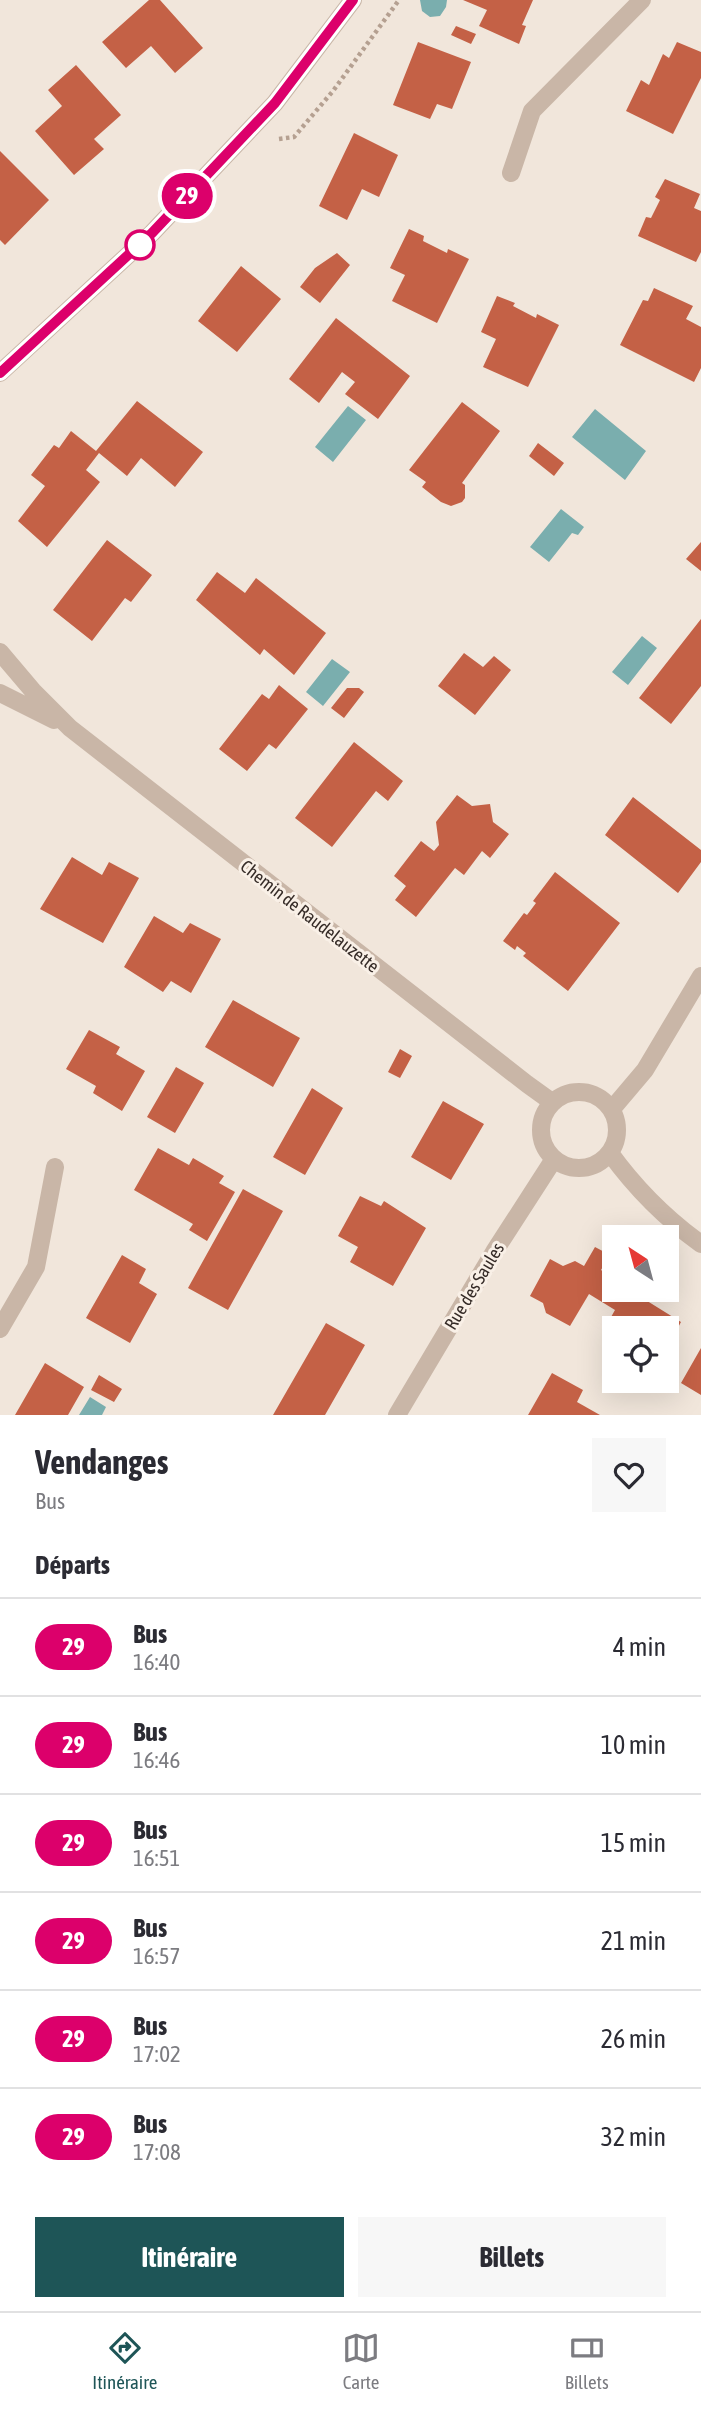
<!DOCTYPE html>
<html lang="fr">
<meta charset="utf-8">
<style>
:root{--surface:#fff;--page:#f7f7f7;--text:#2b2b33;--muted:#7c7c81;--line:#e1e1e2;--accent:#1e5557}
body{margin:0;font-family:"Asap Condensed",sans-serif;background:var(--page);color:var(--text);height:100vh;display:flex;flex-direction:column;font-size:26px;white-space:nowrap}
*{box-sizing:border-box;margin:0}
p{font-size:23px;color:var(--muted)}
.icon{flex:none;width:38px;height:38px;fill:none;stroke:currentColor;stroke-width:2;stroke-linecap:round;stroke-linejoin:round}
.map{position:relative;height:1415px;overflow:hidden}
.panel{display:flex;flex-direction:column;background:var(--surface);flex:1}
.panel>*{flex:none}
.badge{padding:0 14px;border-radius:23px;font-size:24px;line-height:46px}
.needle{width:46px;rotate:324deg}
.buttons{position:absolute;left:602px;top:1225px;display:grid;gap:14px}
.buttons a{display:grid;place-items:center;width:77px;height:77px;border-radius:0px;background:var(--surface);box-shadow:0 7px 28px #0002;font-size:35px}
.map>.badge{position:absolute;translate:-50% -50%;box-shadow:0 0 0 4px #fff}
h2{padding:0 35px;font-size:26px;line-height:63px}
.round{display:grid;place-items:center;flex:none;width:74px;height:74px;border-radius:0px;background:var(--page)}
.head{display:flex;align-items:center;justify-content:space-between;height:119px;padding:0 35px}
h1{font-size:33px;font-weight:700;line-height:52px}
.primary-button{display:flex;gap:14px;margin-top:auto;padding:14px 35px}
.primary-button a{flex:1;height:80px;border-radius:0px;background:var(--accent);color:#fff;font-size:28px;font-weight:700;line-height:80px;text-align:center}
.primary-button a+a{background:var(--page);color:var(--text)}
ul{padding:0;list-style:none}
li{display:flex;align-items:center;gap:21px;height:98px;padding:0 35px;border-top:2px solid var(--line)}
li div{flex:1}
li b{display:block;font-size:26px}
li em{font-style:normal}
li .badge{min-width:77px;font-weight:700;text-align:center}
.dock{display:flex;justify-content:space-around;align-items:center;height:98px;border-top:2px solid var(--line);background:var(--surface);font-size:19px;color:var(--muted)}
.dock a{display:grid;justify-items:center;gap:4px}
.dock .active{color:var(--accent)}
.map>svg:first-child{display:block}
.water{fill:#7aaeae}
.building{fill:#c46146}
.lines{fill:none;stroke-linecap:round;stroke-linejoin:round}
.path{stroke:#b5a091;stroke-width:4.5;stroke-dasharray:3.5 3.5;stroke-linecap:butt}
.minor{stroke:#c9b6a7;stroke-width:18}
.line-casing{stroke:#fff;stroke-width:16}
.line{stroke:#dc006b;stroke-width:10}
.stop-dot{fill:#fff;stroke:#dc006b;stroke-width:3.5}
.labels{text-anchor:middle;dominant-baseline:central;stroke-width:6;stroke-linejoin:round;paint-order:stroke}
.street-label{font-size:18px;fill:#362c28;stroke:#f9f0e7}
</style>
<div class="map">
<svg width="701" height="1415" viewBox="0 0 701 1415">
<rect width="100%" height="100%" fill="#f1e6db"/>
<!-- water -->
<path class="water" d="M420,0H447L446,7L440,16L430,17L422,11Z
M348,406L366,420L333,462L315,447Z
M595,409L646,451L625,480L572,437Z
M561,509L584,527L578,535L572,533L549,562L530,547Z
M642,636L657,648L628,685L612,672Z
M332,659L350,672L323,706L306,692Z
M90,1397L106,1407L102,1415H79Z"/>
<!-- building -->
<path class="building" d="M149,0H160L203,48L175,73L151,46L126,68L102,42Z
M463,0H533L522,25L526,26L519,44L479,26L487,10Z
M456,26L476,34L471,44L451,35Z
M418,42L471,62L452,109L437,104L430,119L393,105Z
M677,42L701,52V78L673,134L626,111L641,80L649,85L663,54L669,58Z
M76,65L121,115L94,139L104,149L74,175L35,131L62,106L48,90Z
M354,133L398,155L379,197L362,189L347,220L319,206Z
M0,151L49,200L5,245L0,240Z
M665,179L700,194L694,208L701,211V252L696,262L638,236L646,217L651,218L660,200L655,197Z
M409,229L424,236L423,241L447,253L448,249L469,259L437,323L392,301L405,275L390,268Z
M337,253L350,265L320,303L300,287L315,268Z
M241,266L281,299L237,352L198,321Z
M654,288L693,306L686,319L701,327V368L694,382L620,345L643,300L648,301Z
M497,296L515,303L513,306L536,318L537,314L559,325L528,387L483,367L496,339L481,332Z
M336,318L410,376L378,419L345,394L355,382L342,372L319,403L289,379Z
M137,401L203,452L175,487L141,458L127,476L99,453L86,470L100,482L47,547L18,521L45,486L31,475L54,445L59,448L71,431L96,451Z
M462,402L500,431L462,483L465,485V498L462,502L451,506L441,502L422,487L426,482L409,470Z
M538,443L564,463L554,476L529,456Z
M107,540L152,575L131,602L125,598L92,641L53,610Z
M701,542V571L686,559Z
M217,572L245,593L256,578L326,633L294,675L264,649L260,655L196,600Z
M701,619V686L671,724L639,698Z
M464,653L483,667L494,656L511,670L475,715L438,686Z
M279,685L308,709L276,749L269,744L247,771L219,749L262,694L269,699Z
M347,688H359L364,692L344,718L331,708Z
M354,742L403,781L388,801L376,791L332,847L295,818Z
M457,795L472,806L490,804L493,822L509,834L490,858L482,851L464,875L455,868L416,917L395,900L406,886L394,876L421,841L434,851L439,845L436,822Z
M633,797L701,850V862L678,893L605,835Z
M72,857L102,875L109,862L139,878L103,943L40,909Z
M555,872L620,923L568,991L523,956L526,953L517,946L515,950L503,941L524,913L527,915L536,903L533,901Z
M154,916L183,933L190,923L221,939L191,993L171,981L163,992L124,967Z
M233,1000L300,1038L273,1087L205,1047Z
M89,1030L120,1047L116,1054L145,1071L122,1111L93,1093L96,1086L66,1069Z
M400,1049L412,1056L400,1078L388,1072Z
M176,1067L204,1083L175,1133L147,1117Z
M312,1088L343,1108L305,1175L273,1157Z
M443,1101L484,1124L451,1180L411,1157Z
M158,1148L189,1165L193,1158L224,1176L219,1183L235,1192L207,1241L189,1230L193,1224L134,1190Z
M243,1189L283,1211L228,1310L188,1288Z
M360,1196L381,1206L384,1201L426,1228L393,1286L350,1262L358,1247L338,1236Z
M595,1247L610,1255L601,1270L611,1277L614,1271V1290H627L623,1296L636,1302L644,1299L681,1322L667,1348V1328H614V1341L602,1333L615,1310L589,1294L570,1326L546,1313L543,1303L530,1296L550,1259L563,1266L575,1261L584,1266Z
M122,1255L146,1269L139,1283L157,1294L130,1343L86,1318Z
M326,1323L365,1345L325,1415H273Z
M701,1348V1395L681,1383Z
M45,1363L84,1387L68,1415H15Z
M552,1373L583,1390L577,1402L600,1415H528Z
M99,1375L122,1389L114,1402L91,1390Z"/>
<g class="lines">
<!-- path -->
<path class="path" d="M279,139L294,137L333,91L399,0"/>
<!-- minor -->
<path class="minor" d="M511,173L532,111L642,0
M0,373L152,233L275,103L353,0
M0,652L33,691L70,728L527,1084L552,1102
M0,693L54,720
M541 1130a38 38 0 1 1 76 0a38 38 0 1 1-76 0Z
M612,1109L645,1070L701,976
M610,1153C636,1189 665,1218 701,1244
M0,1329L36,1267L55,1167
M397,1415L494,1252L554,1159"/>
</g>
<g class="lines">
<defs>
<path id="line" d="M0,373L152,233L275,103L353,0"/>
</defs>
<!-- line casing -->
<use href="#line" class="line-casing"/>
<!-- line -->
<use href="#line" class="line"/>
</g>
<!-- markers -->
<circle class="stop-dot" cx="140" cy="245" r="14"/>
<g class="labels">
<!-- street labels -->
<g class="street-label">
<text transform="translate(310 916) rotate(38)">Chemin de Raudelauzette</text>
<text transform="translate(474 1286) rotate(-59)">Rue des Saules</text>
</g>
</g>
</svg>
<div class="buttons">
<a><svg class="needle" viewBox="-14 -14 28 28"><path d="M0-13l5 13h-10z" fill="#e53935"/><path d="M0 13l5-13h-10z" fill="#7c7c81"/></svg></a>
<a><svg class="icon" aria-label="locate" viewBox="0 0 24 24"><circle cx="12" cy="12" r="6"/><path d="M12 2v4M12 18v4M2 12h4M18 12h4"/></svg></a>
</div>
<b class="badge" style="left:187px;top:196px;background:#dc006b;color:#fff">29</b>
</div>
<section class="panel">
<div class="head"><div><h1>Vendanges</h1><p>Bus</p></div><a class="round"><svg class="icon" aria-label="heart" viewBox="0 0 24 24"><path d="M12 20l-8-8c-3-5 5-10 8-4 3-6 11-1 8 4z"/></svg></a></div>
<h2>Départs</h2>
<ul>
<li><span class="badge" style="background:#dc006b;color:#fff">29</span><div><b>Bus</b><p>16:40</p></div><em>4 min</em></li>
<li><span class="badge" style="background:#dc006b;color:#fff">29</span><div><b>Bus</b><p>16:46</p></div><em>10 min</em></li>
<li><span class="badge" style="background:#dc006b;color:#fff">29</span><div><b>Bus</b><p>16:51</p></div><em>15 min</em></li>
<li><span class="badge" style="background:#dc006b;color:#fff">29</span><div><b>Bus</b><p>16:57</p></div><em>21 min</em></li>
<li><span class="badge" style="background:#dc006b;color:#fff">29</span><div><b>Bus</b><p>17:02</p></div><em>26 min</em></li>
<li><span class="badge" style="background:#dc006b;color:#fff">29</span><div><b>Bus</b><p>17:08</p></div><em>32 min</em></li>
</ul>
<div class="primary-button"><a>Itinéraire</a><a>Billets</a></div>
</section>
<nav class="dock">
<a class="active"><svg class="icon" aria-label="directions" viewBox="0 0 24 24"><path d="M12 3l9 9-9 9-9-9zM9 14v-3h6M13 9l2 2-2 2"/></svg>Itinéraire</a>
<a><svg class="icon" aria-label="map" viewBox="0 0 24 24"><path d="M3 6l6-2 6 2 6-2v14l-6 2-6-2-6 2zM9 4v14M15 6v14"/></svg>Carte</a>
<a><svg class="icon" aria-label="tickets" viewBox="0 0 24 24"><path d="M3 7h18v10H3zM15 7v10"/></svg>Billets</a>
</nav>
